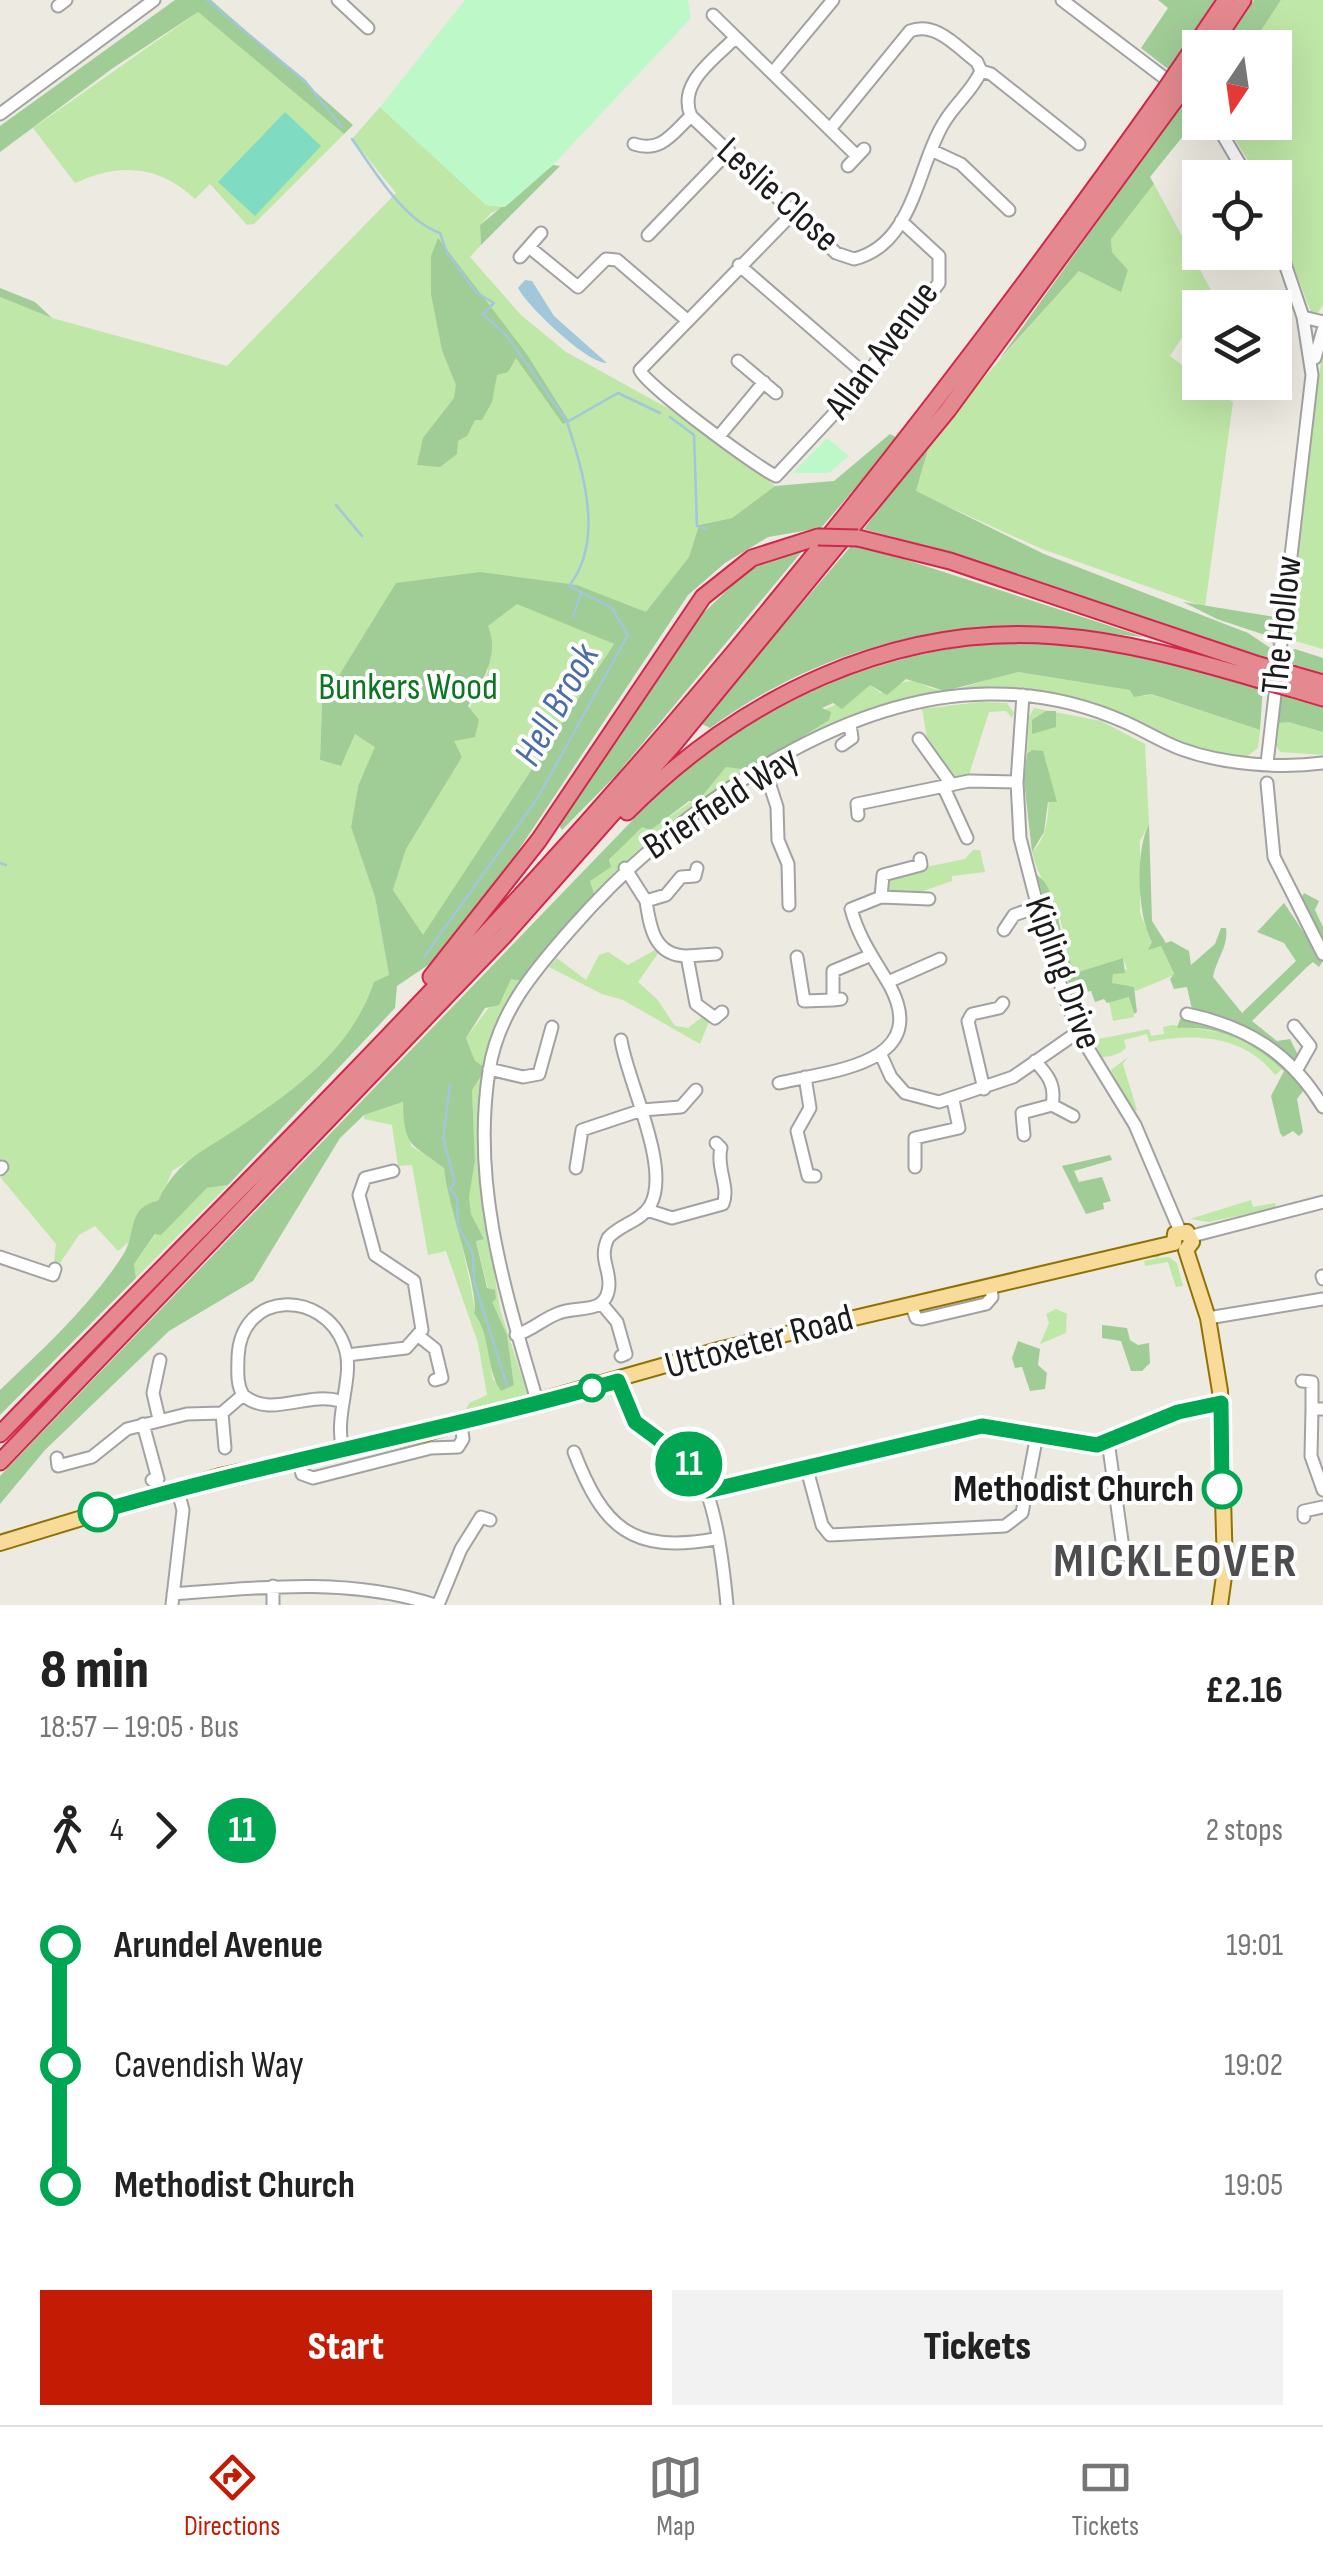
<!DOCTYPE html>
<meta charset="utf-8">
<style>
:root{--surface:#fff;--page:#f2f2f2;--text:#222;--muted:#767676;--line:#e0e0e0;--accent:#c31b04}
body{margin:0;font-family:"Sofia Sans Condensed",sans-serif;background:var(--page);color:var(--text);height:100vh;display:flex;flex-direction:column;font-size:38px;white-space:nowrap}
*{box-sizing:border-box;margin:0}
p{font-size:32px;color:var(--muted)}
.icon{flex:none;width:55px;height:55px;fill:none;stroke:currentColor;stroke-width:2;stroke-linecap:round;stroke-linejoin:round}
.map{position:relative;height:1605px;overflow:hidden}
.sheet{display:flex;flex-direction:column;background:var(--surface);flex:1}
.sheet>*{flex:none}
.badge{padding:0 20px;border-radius:32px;font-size:35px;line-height:65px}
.needle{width:65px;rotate:193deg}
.fabs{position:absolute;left:1182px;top:30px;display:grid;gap:20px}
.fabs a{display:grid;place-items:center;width:110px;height:110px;border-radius:0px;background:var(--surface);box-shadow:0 10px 40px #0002;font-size:50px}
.map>.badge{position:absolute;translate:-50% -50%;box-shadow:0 0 0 5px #fff}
.legs{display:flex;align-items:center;gap:15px;height:110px;padding:0 40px;font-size:32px}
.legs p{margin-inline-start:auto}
.summary{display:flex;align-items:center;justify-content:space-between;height:170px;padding:0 40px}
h1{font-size:55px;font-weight:800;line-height:75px}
.button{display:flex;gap:20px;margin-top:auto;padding:20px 40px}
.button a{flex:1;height:115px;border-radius:0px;background:var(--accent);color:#fff;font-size:40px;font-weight:800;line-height:115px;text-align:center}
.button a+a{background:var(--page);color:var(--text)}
ul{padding:0 40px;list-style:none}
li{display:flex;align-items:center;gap:35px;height:120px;font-size:38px}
li i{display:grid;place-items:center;width:15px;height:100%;margin:0 12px;background:currentColor}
li i::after{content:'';width:25px;height:25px;margin:-12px;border:8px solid;border-radius:50%;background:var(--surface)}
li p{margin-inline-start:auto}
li:first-child i{background:linear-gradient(#0000 50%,currentColor 0)}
li:last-child i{background:linear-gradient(currentColor 50%,#0000 0)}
.tab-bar{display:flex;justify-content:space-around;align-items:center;height:140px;border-top:2px solid var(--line);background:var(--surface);font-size:28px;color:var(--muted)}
.tab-bar a{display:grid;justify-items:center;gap:5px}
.tab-bar .active{color:var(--accent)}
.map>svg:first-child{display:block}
.grass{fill:#bfe7a7}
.forest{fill:#a0cc96;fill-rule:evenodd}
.park{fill:#bdf8c9}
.pitch{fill:#80dbc3}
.water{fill:#a2c7da}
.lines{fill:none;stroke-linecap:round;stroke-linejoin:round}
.stream{stroke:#a2c7da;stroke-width:2.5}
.minor-casing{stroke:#a2a2a2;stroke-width:15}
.major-casing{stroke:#907203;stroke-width:18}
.highway-casing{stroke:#d2274d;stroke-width:19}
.minor{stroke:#fff;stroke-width:11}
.major{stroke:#f9db99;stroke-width:14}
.highway{stroke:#e4898f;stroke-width:15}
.highway-bridge-casing{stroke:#d2274d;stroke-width:19;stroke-linecap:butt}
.highway-bridge{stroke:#e4898f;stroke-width:15}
.line-1-casing{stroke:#fff;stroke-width:22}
.line-1{stroke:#00a651;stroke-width:15}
.stop-1-dot{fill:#fff;stroke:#00a651;stroke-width:5}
.labels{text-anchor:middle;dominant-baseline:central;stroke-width:8;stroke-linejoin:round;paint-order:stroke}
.street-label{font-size:38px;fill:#1b1b1b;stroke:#fff}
.park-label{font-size:38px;fill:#0d7622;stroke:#fff}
.stop-label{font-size:38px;font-weight:bold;fill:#1b1b1b;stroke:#fff;text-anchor:end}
.water-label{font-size:40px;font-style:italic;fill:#4b6ea8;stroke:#fff}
.district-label{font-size:48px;font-weight:bold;letter-spacing:2.5px;fill:#4e4e4e;stroke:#fff}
</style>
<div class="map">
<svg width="1323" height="1605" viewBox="0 0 1323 1605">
<rect width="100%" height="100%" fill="#edeae1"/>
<!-- grass -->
<path class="grass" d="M1281,0H1323V305L1316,315L1311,312L1275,218V178L1258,177L1225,123L1275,122V48L1250,47Z
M198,12L344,134L254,224L247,225L210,184L195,199C158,164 118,163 75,183L33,128Z
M380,107L486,205L505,207L491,213L480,225L481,245L470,257L521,315L566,352L693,422L775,486L732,518L699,525L689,557L647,613L577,585L531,580L322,703L320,760L341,766L355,733L376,747L358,786L351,827L375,896L389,975L350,1045L311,1083L172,1171L152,1222L118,1251L95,1226L79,1235L60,1263L54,1262L56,1244L1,1178L9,1168L0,1161V297L52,318L227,366L396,193L352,139Z
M1154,184L1212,292L1170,356L1200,378V382L1233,402L1205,607L1042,549L916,492L932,436L1079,271L1120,291L1128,270L1112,252L1111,239Z
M1323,349V649L1288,639L1300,508Z
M517,603L614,644L423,936L393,890L406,849L462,757L453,741L488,671V626Z
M1018,672L1131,690L1144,696L1150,694L1260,730L1258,748L1246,757C1188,749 1134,728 1078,709C1060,703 1040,693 1020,690C884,668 681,795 594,894L590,881L642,826L652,829L706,791L726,767C792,776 801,701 850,703L851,696L870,685L881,693C924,668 914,691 948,690C960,690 999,675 1018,672Z
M980,702L1007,703L1014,713L1012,718L1006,711L989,712L969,775L954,777L927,738L922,709Z
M1034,708L1101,721L1145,744L1149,824L1140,841V913L1152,942L1149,949L1161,946L1174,975L1136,991L1112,983L1113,973L1127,969L1123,958L1078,972C1065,961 1065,935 1060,919C1052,895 1038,877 1032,852C1054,833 1049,786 1046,760L1027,754L1029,717Z
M1289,721L1323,732V755L1280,752L1276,746L1278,723Z
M973,850H980L985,872L952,876V881L914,894L893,893L886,886L892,874L965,859Z
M655,950L659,952L638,982L657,999L675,1026L688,1028L706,1014L710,1019L700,1044L623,1000L602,994L549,967L557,958L586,980L599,955L608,952L628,965Z
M511,978L521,981L503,1013L486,1068L475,1061L466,1038Z
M1130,997L1134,1017L1113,1021L1109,1002Z
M1173,1025L1225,1033L1261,1048L1282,1069L1275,1075C1244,1035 1194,1033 1149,1042L1147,1034L1124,1040L1126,1048C1120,1054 1111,1057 1102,1057L1093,1040L1149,1029L1151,1036L1164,1034L1163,1027Z
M1128,1057L1123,1064L1137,1110L1133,1112L1111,1070Z
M485,1072L484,1208L500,1309L528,1396L523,1403L433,1426L432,1421L464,1414L469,1403L487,1395L478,1343L446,1251L428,1255L412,1165L398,1166L392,1125L364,1119V1115L404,1102L411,1146L443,1166C448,1188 477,1302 474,1313L485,1327L493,1380L514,1385L507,1335L491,1302L476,1240L484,1239L471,1214L469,1197L475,1161L472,1090L478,1076Z
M228,1185L136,1278L134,1264L156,1234H161L207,1188Z
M1251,1200L1253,1207L1275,1203L1276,1208L1209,1222L1190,1219Z
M1162,1253L1158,1258L1169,1257L1177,1263L1183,1286L1176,1287L1168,1262L1145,1266L1144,1261L1158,1258L1144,1256Z
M1056,1309L1067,1314L1066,1333L1040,1344L1049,1323L1046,1314Z"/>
<!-- forest -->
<path class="forest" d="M175,0H211L353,125L344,134L198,12L113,68L0,152V126Z
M1158,0H1215L1168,69L1141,48L1168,8Z
M1254,0H1281L1250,47H1223Z
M1183,102L1200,115L1150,177L1154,184L1111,239L1112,252L1128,270L1121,292L1079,271L999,360Z
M553,165L560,166L481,245L480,225Z
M438,238L526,353L569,421L563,424L516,358L508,372L497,375L492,402L482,420H475L467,436L458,441L457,454L440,467L417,465L423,438L454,398L456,385L442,350L431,294V256Z
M0,288L35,302L52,318L0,297Z
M890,434L898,438L821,528L768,537L725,563L688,595L502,875L431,963L397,986L395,1008L228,1185L207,1188L161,1235L155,1234L134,1264L136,1278L0,1415V1390C43,1349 91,1305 123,1255C137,1234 126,1207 158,1201C177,1161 199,1154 235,1130C293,1091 351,1051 374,982L389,975L375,897L351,827L358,786L375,747L355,734L341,766L320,760L322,703L396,583L480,572L577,585L646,612L689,557L699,525L732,518L775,486L834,481ZM517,604L614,644L423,935L393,890L406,849L462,757L454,741L475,737L479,720L468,706C483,680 500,655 488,626Z
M932,436L916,491L1044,554L1248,633L1272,649V659L1201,640L948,552L864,529Z
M851,546L876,550L1144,637C1106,634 1068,626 1030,626C914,624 803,660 710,728L700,723Z
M803,550L618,773L562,830L559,825L692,624L748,570Z
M1183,602L1275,617L1273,645L1268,636L1217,619Z
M1014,641L1106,648L1263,685L1260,730L1151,694L1134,697L1130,690L1018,672L945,691L906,679L887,695L870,685L842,709L833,703L822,708L831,712L829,720L749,770L726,767L698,801H689L651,830L642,827L609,860L611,867L590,881L594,894L521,981L511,979L499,1005L485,1008L466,1038L475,1061L486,1068L472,1090L475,1161L469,1197L471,1214L484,1239L476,1241L487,1288L495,1290L496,1299L492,1302L507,1335L514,1385L501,1391C485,1368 492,1337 474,1313C480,1293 447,1203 444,1168C412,1143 404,1149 403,1102L364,1115L340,1138L253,1281L169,1331L45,1450L0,1504V1476L681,770C788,693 881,651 1014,641Z
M1295,649L1323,658V673L1285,662L1288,652Z
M1285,693L1323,705V732L1289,722L1278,723L1280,697Z
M1046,711H1056V727L1032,734V720Z
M1032,750L1043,751L1057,802H1048L1044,832L1032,852L1024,780L1027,754Z
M1149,824L1152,921L1166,943L1171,941L1189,951L1191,965L1215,944L1221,928H1226C1229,946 1216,959 1213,977L1242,1013L1296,961L1284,943L1257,932L1284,903L1323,961L1319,967L1313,962L1307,967L1252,1021L1277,1041L1290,1039L1299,1057L1291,1068L1304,1090L1297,1099L1303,1132L1299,1136L1293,1131L1283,1137L1280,1133L1271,1096L1284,1071C1254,1042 1220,1025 1177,1028L1180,1019L1193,1014L1187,987L1174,989L1170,979L1174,974L1161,946L1148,950L1152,942C1137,915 1135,851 1149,824Z
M1037,875C1062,891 1058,955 1078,972L1123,958L1125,973L1113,974L1112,983L1134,987L1137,1012L1134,1014L1129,997L1107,1003L1104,999L1095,1002L1091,991L1072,995Z
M1304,893L1319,901L1315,910L1323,927V949L1298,903Z
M1110,1155L1112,1160L1074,1171L1079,1182L1102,1177L1111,1201L1103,1203L1104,1209L1086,1214L1062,1166Z
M1102,1325L1127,1328L1130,1340L1138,1345L1149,1343L1150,1363L1142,1371H1131L1121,1341L1102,1338Z
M1018,1341L1040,1349L1038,1365L1047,1373L1045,1389L1030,1391L1022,1367L1015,1368L1012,1358Z"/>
<!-- park -->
<path class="park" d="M465,0H688L691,18L553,165L505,207L486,205L380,107Z
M827,438L849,456L829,473H793Z"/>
<!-- pitch -->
<path class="pitch" d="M285,112L321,146L255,216L218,182Z"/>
<!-- water -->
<path class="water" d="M525,280L532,281L554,316L607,363C588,364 528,307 518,288Z"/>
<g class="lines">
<!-- stream -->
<path class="stream" d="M207,0L305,81L342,127
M352,139C374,170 403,220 440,233L447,253L477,293L494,303L483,314L507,336L566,420
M670,417L694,435L697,526L707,529
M336,505L362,536
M573,617L581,593
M0,863L6,865
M424,957L537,799L628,635L612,608L569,586C605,540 583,471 567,422L618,393L660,413
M450,1084L443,1138L455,1182L450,1189L457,1198L458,1226L473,1254L474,1281L507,1385"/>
<defs>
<path id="minor" d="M338,0L368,28
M1062,0L1200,105
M58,6L66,0
M713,15L857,156
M735,38C715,59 677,83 691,116L836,253L854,259C915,244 917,164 945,121C955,104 973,90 981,71
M774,71L833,0
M0,114L154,0
M1215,122L1248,178
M830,129L910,31C936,21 957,47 977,62L981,71L991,74L1079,144
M634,144C661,153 672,134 691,116
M933,151L961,164L1009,210
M848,166L864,149
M794,212L640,370C643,383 759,469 776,476L843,404L939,283V256L901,221
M648,235L729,151
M529,247L578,287L606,259L617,260L688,321
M520,257L541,233
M739,265L866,375
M1303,317L1323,322
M1315,358L1323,330
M738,361L776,393
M720,435L764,382
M1023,695L1017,782L1020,838L1052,962L1078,1032L1135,1125L1180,1231
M919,739L952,785
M842,745L852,738L850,724
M1267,763L1312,375L1303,317L1275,234
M765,770L777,807L778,840L788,864L789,905
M1267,783L1274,857L1323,954
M944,788L967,838
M858,815L857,804L969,781L1017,782
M625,868L646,901L666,895L681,877L695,876L697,868
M881,897L883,875L921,865L920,859
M646,901C650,927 654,956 687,956L696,1004L715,1018L722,1012
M1004,930L1014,915L1037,907
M687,956L716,954
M797,957L804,1001L833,1000
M888,982L940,959
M841,999L833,1000V971L869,956
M1187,1014C1248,1027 1290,1053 1323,1107
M1294,1026L1310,1046L1297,1069
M881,1055L891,1077L905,1093L939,1102L1013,1077L1078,1032
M489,1069L523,1077L539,1074L552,1027
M805,1077L810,1108L797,1131L808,1176H815
M779,1083C828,1071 932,1065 890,986C875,960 859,939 851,909L881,897L929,899
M984,1089L968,1021L972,1014L999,1008L1003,1003
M1052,1105L1073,1116
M1024,1135L1022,1113L1052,1105C1056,1085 1048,1075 1035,1061
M915,1167V1138L959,1128L953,1100
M576,1168L582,1130L642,1110L681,1107L696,1090
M0,1169L2,1167
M647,1210L672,1218L723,1204C730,1187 716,1168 721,1148L716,1143
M1192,1236L1323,1202
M0,1257L53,1275L55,1269
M1322,1276L1323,1279
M601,1303L617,1322L626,1354L621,1356
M911,1304L916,1318L922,1319L986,1304L992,1297L991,1285
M1208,1318L1323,1299
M516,1335C533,1330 544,1318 559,1313C578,1305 608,1316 609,1284C609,1266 599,1258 608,1238C620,1224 640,1222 650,1206C672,1168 627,1081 621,1040
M420,1337L435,1349L442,1378L435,1380
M347,1355L406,1348L422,1330L414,1281L375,1255L359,1195L365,1178L393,1171
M618,1381C637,1442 666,1430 698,1475C716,1501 724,1572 727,1605
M1302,1381L1312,1382V1409H1323
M340,1401C306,1391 271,1419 243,1395C236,1383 238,1370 238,1357C241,1289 324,1290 344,1345C356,1376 333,1413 343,1452
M538,1404C506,1294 471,1187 489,1071C498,1013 533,972 571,929C668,817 833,696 987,694C1035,693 1083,703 1127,723C1145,731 1162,742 1181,749C1222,764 1280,769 1323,763
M1312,1409L1311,1456L1323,1490
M222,1413L225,1448
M159,1419L153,1393L160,1360
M143,1424L158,1479L152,1480
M1108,1441L1124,1555
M574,1452C603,1527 631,1554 715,1539
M57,1458L58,1466L92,1457L127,1429L187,1414L222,1413L243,1395
M299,1461L302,1474L313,1478L431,1448L458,1447L463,1439L461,1424
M806,1466L822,1525L830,1535L1005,1526L1022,1513L1037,1435
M707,1491L981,1426L1097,1445L1178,1412L1221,1403
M1304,1517V1511L1323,1507
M273,1586V1605
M173,1594C260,1587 350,1577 435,1605
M172,1605L183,1510L177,1488
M438,1605L461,1549L481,1517L490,1520"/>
<path id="major" d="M1174,1243L1175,1234L1187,1232L1192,1242L1186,1250
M1186,1250L1208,1318L1220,1391L1225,1569L1220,1605
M0,1543L220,1476L426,1433L722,1349L1174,1243"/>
<path id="highway" d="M1211,48L1243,0
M1177,72L1226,0
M1189,81L1200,64
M858,538L950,561L1259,665
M1295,675L1323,683
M1293,689L1323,698
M627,812C740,698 892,623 1056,636C1125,641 1191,660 1257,679
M431,977L539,840L703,597L752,558L818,537
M0,1434C179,1250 362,1069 536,879C764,630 972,362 1167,87
M0,1462L504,936L674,744L948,410L1178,96"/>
</defs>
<!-- minor casing -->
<use href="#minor" class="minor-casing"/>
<!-- major casing -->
<use href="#major" class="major-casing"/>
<!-- highway casing -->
<use href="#highway" class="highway-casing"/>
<!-- minor -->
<use href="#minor" class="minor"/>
<!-- major -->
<use href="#major" class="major"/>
<!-- highway -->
<use href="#highway" class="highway"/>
<defs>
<path id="highway-bridge" d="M1167,87L1177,72
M1178,96L1189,81
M818,537L858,538
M1259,665L1295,675
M1257,679L1293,689"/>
</defs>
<!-- highway-bridge casing -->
<use href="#highway-bridge" class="highway-bridge-casing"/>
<!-- highway-bridge -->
<use href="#highway-bridge" class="highway-bridge"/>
</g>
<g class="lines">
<defs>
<path id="line-1" d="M98,1512C270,1461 446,1431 618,1381L635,1422L681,1456L707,1491L982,1426L1097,1445L1178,1412L1221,1403L1222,1489"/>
</defs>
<!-- line-1 casing -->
<use href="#line-1" class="line-1-casing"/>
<!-- line-1 -->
<use href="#line-1" class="line-1"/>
</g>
<!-- markers -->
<g class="stop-1-dot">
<circle cx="592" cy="1388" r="12"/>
<circle cx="1222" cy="1489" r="18"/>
<circle cx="98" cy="1512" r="18"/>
</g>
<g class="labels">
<!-- street labels -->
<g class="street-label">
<text transform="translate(778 195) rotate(42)">Leslie Close</text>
<text transform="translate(882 350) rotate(-53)">Allan Avenue</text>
<text transform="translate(1282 625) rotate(-84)">The Hollow</text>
<text transform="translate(721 803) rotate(-33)">Brierfield Way</text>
<text transform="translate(1063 973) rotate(70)">Kipling Drive</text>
<text transform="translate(759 1342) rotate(-15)">Uttoxeter Road</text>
</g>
<!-- park labels -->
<g class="park-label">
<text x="408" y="687">Bunkers Wood</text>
</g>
<!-- stop labels -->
<g class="stop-label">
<text x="1194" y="1489">Methodist Church</text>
</g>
<!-- water labels -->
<g class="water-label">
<text transform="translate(557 705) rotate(-61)">Hell Brook</text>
</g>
<!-- district labels -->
<g class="district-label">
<text x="1176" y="1561">MICKLEOVER</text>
</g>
</g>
</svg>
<div class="fabs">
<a><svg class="needle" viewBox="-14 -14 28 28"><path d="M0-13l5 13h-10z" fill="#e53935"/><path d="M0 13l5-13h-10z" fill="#767676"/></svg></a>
<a><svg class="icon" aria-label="locate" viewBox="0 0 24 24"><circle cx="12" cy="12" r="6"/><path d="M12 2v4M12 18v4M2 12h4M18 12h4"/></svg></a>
<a><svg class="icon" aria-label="layers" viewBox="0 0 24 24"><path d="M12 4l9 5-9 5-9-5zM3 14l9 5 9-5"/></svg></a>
</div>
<b class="badge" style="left:689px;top:1464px;background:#00a651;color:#fff">11</b>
</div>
<section class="sheet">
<div class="summary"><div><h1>8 min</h1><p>18:57 – 19:05 · Bus</p></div><b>£2.16</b></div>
<div class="legs"><svg class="icon" aria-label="walk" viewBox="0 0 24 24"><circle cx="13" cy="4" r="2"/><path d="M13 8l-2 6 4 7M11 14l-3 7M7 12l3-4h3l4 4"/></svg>4<svg class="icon" aria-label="forward" viewBox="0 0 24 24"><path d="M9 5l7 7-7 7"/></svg><b class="badge" style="background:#00a651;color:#fff">11</b><p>2 stops</p></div>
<ul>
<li><i style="color:#00a651"></i><b>Arundel Avenue</b><p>19:01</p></li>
<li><i style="color:#00a651"></i><span>Cavendish Way</span><p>19:02</p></li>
<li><i style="color:#00a651"></i><b>Methodist Church</b><p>19:05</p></li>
</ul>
<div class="button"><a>Start</a><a>Tickets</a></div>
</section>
<nav class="tab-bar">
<a class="active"><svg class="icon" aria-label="directions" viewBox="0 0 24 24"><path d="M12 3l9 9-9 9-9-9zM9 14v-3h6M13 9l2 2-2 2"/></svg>Directions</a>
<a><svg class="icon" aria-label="map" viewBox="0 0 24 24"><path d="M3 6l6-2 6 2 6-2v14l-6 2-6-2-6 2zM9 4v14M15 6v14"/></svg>Map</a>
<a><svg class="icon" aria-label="tickets" viewBox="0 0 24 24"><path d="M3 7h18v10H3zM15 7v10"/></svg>Tickets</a>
</nav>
